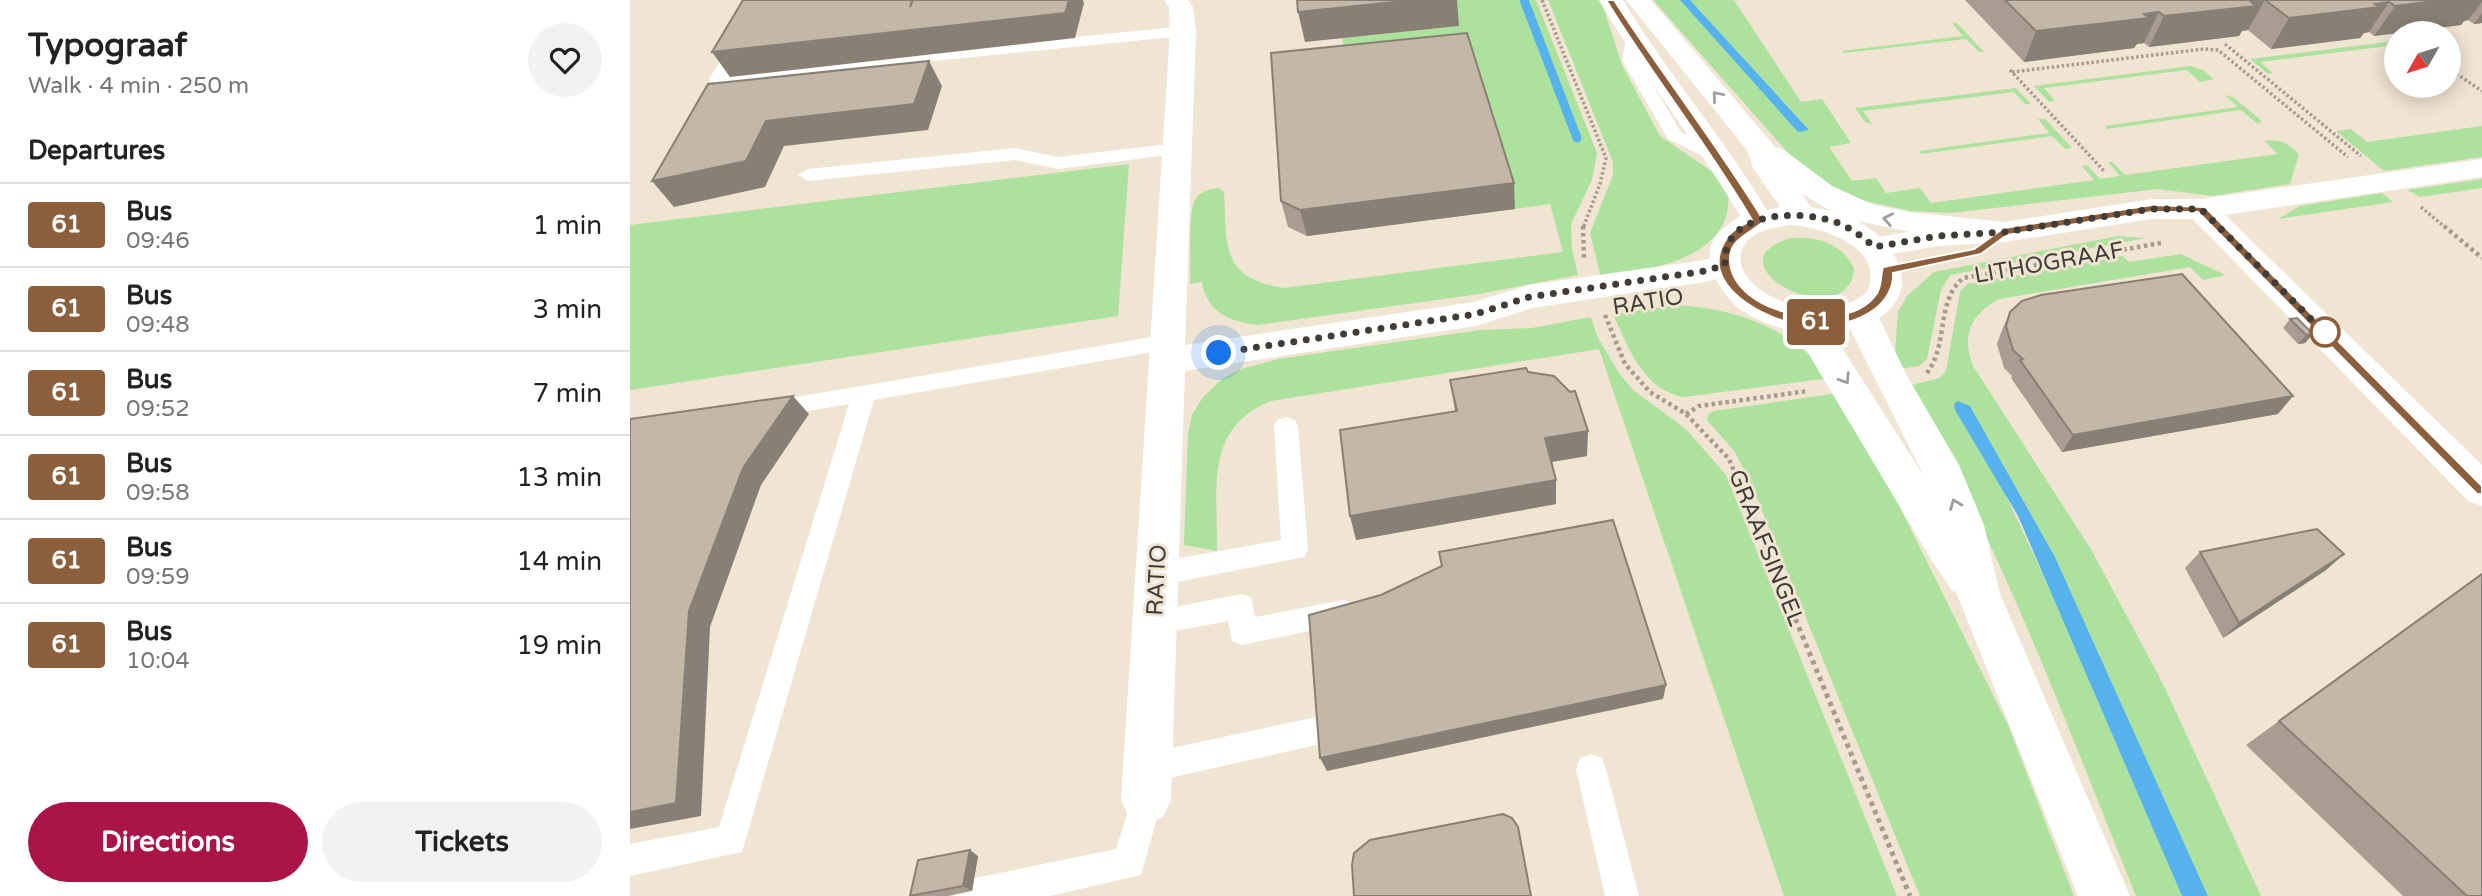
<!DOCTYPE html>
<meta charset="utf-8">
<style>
:root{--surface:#fff;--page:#f2f2f2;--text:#222;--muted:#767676;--line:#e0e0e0;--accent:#aa1545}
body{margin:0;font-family:"Varela Round",sans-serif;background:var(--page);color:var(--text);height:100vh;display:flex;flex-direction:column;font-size:26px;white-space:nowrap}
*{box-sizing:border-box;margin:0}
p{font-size:23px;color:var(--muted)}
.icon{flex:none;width:38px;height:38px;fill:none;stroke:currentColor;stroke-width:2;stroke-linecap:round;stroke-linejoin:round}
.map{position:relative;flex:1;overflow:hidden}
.sheet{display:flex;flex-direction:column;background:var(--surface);width:630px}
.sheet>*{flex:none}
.badge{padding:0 14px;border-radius:5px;font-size:24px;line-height:46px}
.needle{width:46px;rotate:231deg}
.buttons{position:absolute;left:1754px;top:21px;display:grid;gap:14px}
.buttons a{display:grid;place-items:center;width:77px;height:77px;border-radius:50%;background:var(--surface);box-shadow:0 4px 18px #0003;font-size:35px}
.you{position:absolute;width:35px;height:35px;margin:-18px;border:5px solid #fff;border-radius:50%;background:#1a73e8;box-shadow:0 0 0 10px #1a73e833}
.map>.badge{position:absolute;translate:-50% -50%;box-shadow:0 0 0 4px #fff}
h2{padding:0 28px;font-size:26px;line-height:63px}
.round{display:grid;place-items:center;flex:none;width:74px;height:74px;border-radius:37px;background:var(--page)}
.headline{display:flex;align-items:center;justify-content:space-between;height:119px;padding:0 28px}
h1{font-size:33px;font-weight:800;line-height:52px}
.action{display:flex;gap:14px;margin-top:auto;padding:14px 28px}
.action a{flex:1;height:80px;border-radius:42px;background:var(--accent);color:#fff;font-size:28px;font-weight:800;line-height:80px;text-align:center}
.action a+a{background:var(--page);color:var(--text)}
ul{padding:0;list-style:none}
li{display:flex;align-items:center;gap:21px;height:84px;padding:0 28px;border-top:2px solid var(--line)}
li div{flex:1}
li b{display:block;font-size:26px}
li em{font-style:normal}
li .badge{min-width:77px;font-weight:700;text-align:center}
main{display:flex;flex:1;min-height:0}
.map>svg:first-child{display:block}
.green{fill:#ade19e}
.water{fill:#56b2ec}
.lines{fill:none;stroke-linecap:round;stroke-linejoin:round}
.stream{stroke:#56b2ec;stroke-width:9}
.path-far2{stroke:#a59c90;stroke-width:3.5;stroke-dasharray:2.5 2.5;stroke-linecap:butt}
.path-far1{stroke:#a59c90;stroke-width:4.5;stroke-dasharray:3.5 3.5;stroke-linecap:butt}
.path{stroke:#a59c90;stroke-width:5;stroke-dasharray:4.5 4.5;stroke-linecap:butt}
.service{fill:#fff;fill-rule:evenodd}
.minor{fill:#fff;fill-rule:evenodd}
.tertiary{fill:#fff;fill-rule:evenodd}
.wall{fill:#a89d90}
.shaded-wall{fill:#888075}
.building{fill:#c3b7a7;stroke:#888075;stroke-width:2}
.oneway{stroke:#a09e9a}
.line{fill:#8b5e3c;stroke:#fff;stroke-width:2}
.walk{stroke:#413c36;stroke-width:7;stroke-dasharray:0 12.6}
.stop-dot{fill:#fff;stroke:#8b5e3c;stroke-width:3.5}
.labels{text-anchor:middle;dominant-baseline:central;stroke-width:6;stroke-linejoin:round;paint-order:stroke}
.street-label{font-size:23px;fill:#413c36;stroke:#f0e4d3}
</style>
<main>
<section class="sheet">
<div class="headline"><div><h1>Typograaf</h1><p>Walk · 4 min · 250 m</p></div><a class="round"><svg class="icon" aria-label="heart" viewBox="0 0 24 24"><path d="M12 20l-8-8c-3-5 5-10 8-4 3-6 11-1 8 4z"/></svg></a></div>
<h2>Departures</h2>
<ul>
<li><span class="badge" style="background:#8b5e3c;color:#fff">61</span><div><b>Bus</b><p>09:46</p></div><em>1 min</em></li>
<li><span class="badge" style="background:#8b5e3c;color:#fff">61</span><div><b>Bus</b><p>09:48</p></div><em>3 min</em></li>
<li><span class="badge" style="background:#8b5e3c;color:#fff">61</span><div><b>Bus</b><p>09:52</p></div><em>7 min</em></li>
<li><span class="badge" style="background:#8b5e3c;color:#fff">61</span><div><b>Bus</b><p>09:58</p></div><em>13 min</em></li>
<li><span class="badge" style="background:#8b5e3c;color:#fff">61</span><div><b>Bus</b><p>09:59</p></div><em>14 min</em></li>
<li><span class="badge" style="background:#8b5e3c;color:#fff">61</span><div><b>Bus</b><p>10:04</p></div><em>19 min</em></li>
</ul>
<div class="action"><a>Directions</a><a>Tickets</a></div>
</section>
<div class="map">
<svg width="1852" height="896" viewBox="0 0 1852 896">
<rect width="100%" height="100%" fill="#f0e4d3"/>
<!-- green -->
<path class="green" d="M822,0H906L967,153L962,180L941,224L942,249L948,275L849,294L627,325C598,321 577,312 572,282L560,284C561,268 558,211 565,200C570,191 579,189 589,188L594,192C597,246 590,278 654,288L933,252L920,204L885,209L868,153L714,49L712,38L829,26Z
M918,0H971L992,65L1030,136L1096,181C1114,256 1026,269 971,278L960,233L983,175V162Z
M1023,0H1050L1102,57L1178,129L1060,0H1104L1171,102L1192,99L1221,143L1199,147L1222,181L1246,178L1256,193L1290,188L1301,203L1464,180L1452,166L1457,165L1470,179L1490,176L1478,162H1482L1495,175L1648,154L1634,141C1650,139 1658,143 1669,154L1660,184L1582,196L1528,189L1321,213L1280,211L1230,200L1198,185L1167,163Z
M1322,23H1327L1354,52H1349L1336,39L1214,53L1212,51L1333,36Z
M1766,41V45L1630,62L1643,73L1638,74L1620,59Z
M1561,66L1573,70L1584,79L1570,82L1557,70L1414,88L1425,101L1419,102L1404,86Z
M1386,88L1401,104H1395L1384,92L1233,111L1242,124L1235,122L1225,108Z
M1595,95L1603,97L1632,121L1628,124L1611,110L1477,129L1475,126L1608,107Z
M1408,119H1415L1442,148L1435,149L1422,136L1291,154L1289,151L1419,133Z
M1852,126V157L1754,171L1706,131L1721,129L1737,142Z
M499,164L488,316L0,390V225Z
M1852,179V188L1790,197L1777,190Z
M1752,193L1763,202L1648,219L1670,206Z
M1488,236L1516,238L1320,275L1311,290L1297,359L1289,366L1270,369L1265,352L1268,312L1277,296L1304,272Z
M1161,238C1187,236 1213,243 1224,269C1218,338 1073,263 1161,238Z
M1551,254L1595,275L1573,280L1560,267L1369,299C1341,314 1331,336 1343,366L1462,551L1533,684L1631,896H1578L1425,557L1340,406L1369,481L1438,628L1552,896H1506C1436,723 1372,548 1278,386L1309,378L1316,371L1330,292L1337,284L1493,256L1499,262Z
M1045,305C1104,308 1164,328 1200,378L1054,397C1014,391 998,347 983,314Z
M961,317L967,336L989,373L1003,390L1056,429L1096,475L1267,896H1154L969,349L641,401C573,428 588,490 587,551L554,545L558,433L562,415L573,397L592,379L611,369L648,359L851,330L902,328Z
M1208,393L1238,443L1378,725L1444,896H1290L1121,484L1105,452L1077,420L1078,415L1084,411Z"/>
<!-- water -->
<path class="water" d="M1050,0H1060L1179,130L1168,132Z
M1328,401L1340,406L1425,557L1578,896H1552L1388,516L1325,410L1324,404Z"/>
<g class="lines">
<!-- stream -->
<path class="stream" d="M894,0L947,138"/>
<!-- path-far2 -->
<path class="path-far2" d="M912,0L976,158L970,184L953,228
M1595,44L1731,156
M1818,68L1852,91
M1380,70L1474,171
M1382,72L1574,49L1588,50L1718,157
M1791,207L1816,228"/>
<!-- path-far1 -->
<path class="path-far1" d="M953,226L954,258
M1814,226L1852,258
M975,315L995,364L1020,392L1056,414L1099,459L1124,520
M1297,373C1319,344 1305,303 1333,278L1531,243
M1056,414L1069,406L1178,391"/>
<!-- path -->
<path class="path" d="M1124,519L1280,896"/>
<!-- service -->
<path class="service" d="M128,0H144L100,73L553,26L561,31L553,36L82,83L79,79Z
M1004,34L1012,39L1008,60L1051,132L1097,153L1099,157L1097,161H1083L1038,139L992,60L996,39Z
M547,143L556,149L554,153L428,169L385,160L178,181L168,175L178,169L385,148L428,157Z
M539,334L547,336L550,342L547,348L244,400L112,852L0,876V844L89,827L219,404L139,418L131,415L127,409L131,403Z
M656,417L665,420L668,426L678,549L674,557L527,586L517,582L514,574L517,566L527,562L651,540L644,426L647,420Z
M611,594L621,597L625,617L713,600L723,603L727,612L723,621L713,624L612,645L602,641L598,621L525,635L515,632L511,623L515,614L525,611Z
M686,717L697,721L701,731L697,741L686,745L518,783L507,779L503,768L507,757L518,753Z
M961,754L972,758L976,769L1009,896H975L946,769L950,758Z
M516,784L527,789L532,800L511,875L420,896H323L328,884L340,879L486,849L505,789Z"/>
<!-- minor -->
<path class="minor" d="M534,0H558L563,7L566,31L555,345L844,302L899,285L1074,260L1095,254L1107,257L1111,265L1107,273L1075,282L902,308L846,326L555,371L541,800L533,817L516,825L499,817L491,800L540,31L539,7Z
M1852,159V177L1595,215L1852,465V506L1838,501L1563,219H1522L1374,242L1309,246L1244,257L1233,254L1228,247L1233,240L1309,226L1374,222L1522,199H1571Z"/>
<!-- tertiary -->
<path class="tertiary" d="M969,0H993C1037,73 1093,137 1137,210L1150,207L1123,168L1117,150L996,0H1021L1145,147L1154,150L1202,186L1244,205L1280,212L1374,222L1385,225L1390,232L1385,239L1374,242L1280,232L1228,221C1265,241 1294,289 1249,318L1277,376L1329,465L1354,525L1370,594L1500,896H1448L1326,592L1322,591L1301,559L1165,331C1147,328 1130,322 1114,312C1092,297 1066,258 1088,233C1094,227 1103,221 1110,216C1066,141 1012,75 969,0ZM1172,194L1201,211L1181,207ZM1159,225C1190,226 1257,247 1237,292C1190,335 1088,286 1115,244C1124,230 1145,228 1159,225ZM1220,329L1295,478L1202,332Z"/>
</g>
<!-- wall -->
<path class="wall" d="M1335,0H1852V23L1844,24L1838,20L1834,21L1831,25L1744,36L1739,32L1734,33L1730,38L1641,49L1618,30L1612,31L1609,36L1519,47L1514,43L1507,44L1504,48L1394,62Z
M651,201L885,209L677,236L658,227Z
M1380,312L1648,414L1432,452L1381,378L1382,376L1374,368L1367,344L1372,330Z
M1660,319L1683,334L1675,343L1668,344L1653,328Z
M898,372L957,456L921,462L926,504L726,540L825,412L820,380Z
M1570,552L1714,554L1696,570L1593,638L1555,568Z
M1649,721L1852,896H1773L1616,745Z
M348,856L342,891L318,896H280Z"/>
<!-- shaded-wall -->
<path class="shaded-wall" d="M439,0H453L454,3L445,38L100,77L82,52Z
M784,0H827L829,26L675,42L668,12Z
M1635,0L1618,30L1612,31L1609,36L1519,47L1534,16Z
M1813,0H1852V2L1838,20L1834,21L1831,25L1744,36L1765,6Z
M1759,2L1739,32L1734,33L1730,38L1641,49L1659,18Z
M1529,12L1514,43L1507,44L1504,48L1394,62L1406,31Z
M1852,13V23L1844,24Z
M299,61L312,86L298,130L154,146L135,187L44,207L22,181L136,121Z
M884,183L885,209L677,236L670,210Z
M1683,334L1675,343L1668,344L1676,335Z
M163,396L179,414L131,485L80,627L71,816L0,829V812L59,611L113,468Z
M1663,396L1648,414L1432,452L1443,435Z
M958,431L957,456L915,463V438Z
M926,480V504L726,540L720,516Z
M1714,554L1696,570L1593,638L1609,623Z
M1036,685L1033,699L697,771L690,758Z
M340,850L348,856L342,891L333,886Z"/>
<!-- building -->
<path class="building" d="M113,0H282L280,7L283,0H439L435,13L82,52Z
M667,0H784L668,12Z
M1375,0H1635L1621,2L1626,6L1534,16L1529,12L1514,14L1519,18L1406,31Z
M1635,0H1813L1765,6L1759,2L1745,4L1750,7L1659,18Z
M837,33L884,183L670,210L651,201L641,53Z
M299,61L284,104L136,121L116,161L22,181L78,84Z
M1552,274L1663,396L1443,435L1390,360L1393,359L1383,350L1376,326L1380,312L1392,301L1411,295Z
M1667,318L1683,334L1676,335L1660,319Z
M896,368L898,372L924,376L940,392L945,391L958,431L915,438L926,480L720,516L710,430L827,411L820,380Z
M163,396L113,468L59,611L46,803L0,812V419Z
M983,520L1036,685L690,758L679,615L751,595L812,566L809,552Z
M1687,529L1714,554L1609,623L1570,552Z
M1852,574V896H1837L1649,721Z
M873,814L882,818L888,827L901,896H724L722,865L724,853L740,840Z
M340,850L333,886L280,896L288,860Z"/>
<!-- one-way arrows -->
<defs><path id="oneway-chevron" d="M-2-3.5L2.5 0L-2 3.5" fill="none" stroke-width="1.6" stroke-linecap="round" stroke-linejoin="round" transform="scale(1.75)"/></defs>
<g class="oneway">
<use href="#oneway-chevron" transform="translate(1087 96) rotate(-130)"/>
<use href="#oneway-chevron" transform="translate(1258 219) rotate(-169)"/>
<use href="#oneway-chevron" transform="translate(1215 379) rotate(57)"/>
<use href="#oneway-chevron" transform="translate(1325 504) rotate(-112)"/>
</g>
<!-- line -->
<path class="line" d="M976,0H984C1032,74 1087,144 1134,221C1122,233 1100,238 1100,259C1100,314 1212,336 1244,297C1252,289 1250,277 1253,267L1344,249L1374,228L1522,205L1575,207L1852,486V494H1847L1568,212H1522L1377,235L1351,254L1263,273C1264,287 1256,301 1245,309C1226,323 1202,327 1179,326C1139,324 1059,283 1100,234C1105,228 1115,224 1122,220C1077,144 1022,75 976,0Z"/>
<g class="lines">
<!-- walk -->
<path class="walk" d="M589,353L846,314L899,297L1075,271L1095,265C1091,211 1167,210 1203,221C1219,227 1232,236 1244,247L1309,236L1374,232L1522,209H1571L1702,340L1695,332"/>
</g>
<!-- markers -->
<circle class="stop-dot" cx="1695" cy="332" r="14"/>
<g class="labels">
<!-- street labels -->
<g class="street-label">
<text transform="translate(1419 263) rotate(-10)">LITHOGRAAF</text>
<text transform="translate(1018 302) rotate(-9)">RATIO</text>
<text transform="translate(1136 548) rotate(68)">GRAAFSINGEL</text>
<text transform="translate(527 580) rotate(-87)">RATIO</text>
</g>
</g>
</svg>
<div class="buttons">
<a><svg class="needle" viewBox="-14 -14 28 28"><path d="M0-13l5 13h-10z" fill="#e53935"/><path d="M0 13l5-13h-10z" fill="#767676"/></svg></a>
</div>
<div class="you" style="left:589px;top:353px"></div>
<b class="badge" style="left:1186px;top:322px;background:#8b5e3c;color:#fff">61</b>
</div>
</main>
